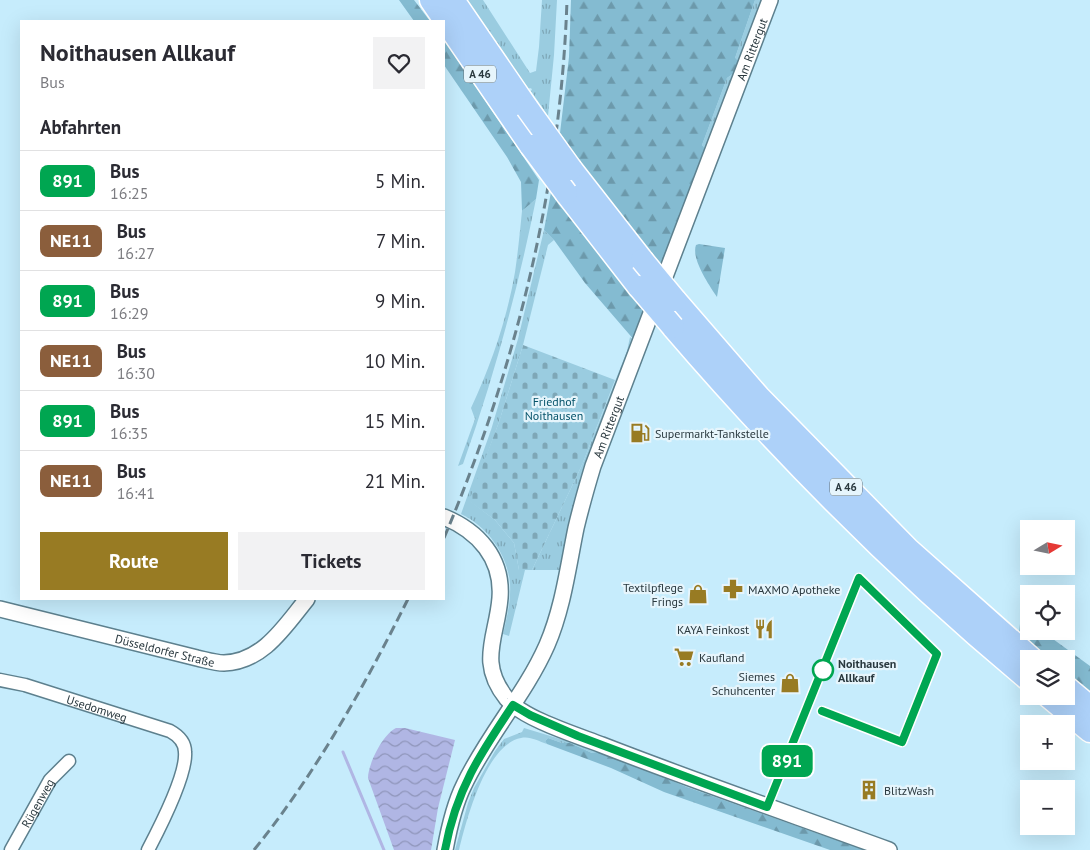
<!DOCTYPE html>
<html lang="de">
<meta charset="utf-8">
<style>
:root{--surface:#fff;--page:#f2f2f3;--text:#2b2b33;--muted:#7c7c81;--line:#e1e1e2;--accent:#987b23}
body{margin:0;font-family:"PT Sans",sans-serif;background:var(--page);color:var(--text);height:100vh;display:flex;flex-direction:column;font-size:19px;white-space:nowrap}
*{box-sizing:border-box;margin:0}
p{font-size:16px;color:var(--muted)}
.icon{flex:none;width:28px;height:28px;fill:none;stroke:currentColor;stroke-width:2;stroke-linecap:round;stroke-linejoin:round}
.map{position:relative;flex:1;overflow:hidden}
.sheet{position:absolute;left:20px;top:20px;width:425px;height:580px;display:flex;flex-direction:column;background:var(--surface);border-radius:0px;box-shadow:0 5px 20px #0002}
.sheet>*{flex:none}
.badge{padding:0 10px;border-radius:8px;font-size:18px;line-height:32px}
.needle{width:32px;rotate:80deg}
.tools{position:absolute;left:1020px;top:520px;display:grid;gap:10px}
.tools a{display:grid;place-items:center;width:55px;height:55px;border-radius:0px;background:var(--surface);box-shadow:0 5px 20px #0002;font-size:25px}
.map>.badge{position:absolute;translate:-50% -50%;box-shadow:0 0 0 2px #fff}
h2{padding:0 20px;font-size:19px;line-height:45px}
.round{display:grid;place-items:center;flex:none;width:52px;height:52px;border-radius:0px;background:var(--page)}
.head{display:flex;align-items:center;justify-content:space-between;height:85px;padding:0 20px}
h1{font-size:24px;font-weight:700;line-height:38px}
.primary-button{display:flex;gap:10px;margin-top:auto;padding:10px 20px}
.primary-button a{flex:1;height:58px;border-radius:0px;background:var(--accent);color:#fff;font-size:20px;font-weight:700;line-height:58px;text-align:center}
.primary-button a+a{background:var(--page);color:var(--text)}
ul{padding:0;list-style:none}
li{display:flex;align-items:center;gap:15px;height:60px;padding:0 20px;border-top:1px solid var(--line)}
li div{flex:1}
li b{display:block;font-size:19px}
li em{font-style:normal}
li .badge{min-width:55px;font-weight:700;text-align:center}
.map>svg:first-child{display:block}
.grass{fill:url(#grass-tufts)}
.forest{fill:url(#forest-firs)}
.cemetery{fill:url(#cemetery-stones)}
.water{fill:url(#water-waves)}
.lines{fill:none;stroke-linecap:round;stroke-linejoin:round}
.stream{stroke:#b0b6e4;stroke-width:3}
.minor-casing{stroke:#5d808e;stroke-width:15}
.tertiary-casing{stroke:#5d808e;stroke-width:18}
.motorway-casing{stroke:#fff;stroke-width:25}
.minor{stroke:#fff;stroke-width:12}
.tertiary{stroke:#fff;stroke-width:15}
.motorway{stroke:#add1f9;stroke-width:22}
.rail{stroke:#6a828d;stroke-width:3;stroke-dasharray:10 5;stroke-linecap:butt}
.motorway-bridge-casing{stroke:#fff;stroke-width:25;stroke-linecap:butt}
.motorway-bridge{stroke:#add1f9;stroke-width:22}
.line-casing{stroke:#fff;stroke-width:11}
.line{stroke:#00a651;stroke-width:8}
.stop-dot{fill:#fff;stroke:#00a651;stroke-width:2.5}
.labels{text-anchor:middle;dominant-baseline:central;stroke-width:4.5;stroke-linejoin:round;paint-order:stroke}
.shield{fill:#e6f5fc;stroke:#627178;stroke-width:1}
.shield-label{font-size:11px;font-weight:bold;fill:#2a393f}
.street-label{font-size:12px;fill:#2a393f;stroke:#e6f5fc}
.park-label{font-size:12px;fill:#05536a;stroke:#e6f5fc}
.poi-label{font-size:12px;fill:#2a393f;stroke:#e6f5fc;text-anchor:start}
.stop-label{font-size:12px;font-weight:bold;fill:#2a393f;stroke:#e6f5fc;text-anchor:start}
</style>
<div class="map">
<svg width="1090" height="850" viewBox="0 0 1090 850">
<defs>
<pattern id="grass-tufts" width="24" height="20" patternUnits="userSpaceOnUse" patternTransform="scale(1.25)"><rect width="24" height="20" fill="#9acce0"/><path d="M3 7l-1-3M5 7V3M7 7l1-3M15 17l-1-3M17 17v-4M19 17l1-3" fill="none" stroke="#7ea7b7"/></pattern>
<pattern id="forest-firs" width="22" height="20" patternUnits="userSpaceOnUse" patternTransform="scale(1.25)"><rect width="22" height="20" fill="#84bbd1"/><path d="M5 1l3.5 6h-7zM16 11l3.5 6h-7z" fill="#6c99ab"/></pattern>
<pattern id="cemetery-stones" width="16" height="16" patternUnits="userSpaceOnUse" patternTransform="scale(1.25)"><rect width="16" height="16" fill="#9acce0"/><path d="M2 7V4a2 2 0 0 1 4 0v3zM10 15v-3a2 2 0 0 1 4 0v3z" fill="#7ea7b7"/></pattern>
<pattern id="water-waves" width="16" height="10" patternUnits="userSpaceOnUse" patternTransform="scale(1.25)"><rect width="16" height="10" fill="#b0b6e4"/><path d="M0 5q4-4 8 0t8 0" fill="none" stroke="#8f95ba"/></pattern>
</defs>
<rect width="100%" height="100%" fill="#c6ecfc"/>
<!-- grass -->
<path class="grass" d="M466,0H483L530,73L536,71L539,47L542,0H557L554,55L548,116L531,91L532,89L530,88L526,90Z
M755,0H765L707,151L702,145L727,78L734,73L735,58Z
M536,199C518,289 494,377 463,464L458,466L475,419L471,408C491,365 507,319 515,272C518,252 520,231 522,211Z
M544,230L554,240L548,245L523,345L499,422L470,501L495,520L514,543L519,570H525L509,636L503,634C507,617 511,601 510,584C508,555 487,526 461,514L491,430L518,339Z
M630,337L635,341L570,526L560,570H532L582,465L627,351Z
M524,728L600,751L592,753L570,743H562L548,738L545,741L547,744C538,741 530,736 521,738C486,744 466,821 459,850H455L468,803L474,788L495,751L504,739L522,732Z"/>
<!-- forest -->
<path class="forest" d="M399,0H414L430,21H414Z
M571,0H755L735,58L739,62L734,73L727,78L702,145L707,151L663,267L592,179L560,133L569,57Z
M444,40L539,180L536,199L522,211L521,182L507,157L444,65Z
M551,192L646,313L635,341L585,283L554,240L544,230Z
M699,244L725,248L717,297C709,285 691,259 696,245Z
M1028,621L1029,631H1042L1090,666V693L1066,673V659H1050L1019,633L1020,624Z
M548,738L562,743H570L592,753L600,751L687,787L819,834L873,850H830L664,792L611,768L547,744L545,741Z"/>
<!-- cemetery -->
<path class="cemetery" d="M523,345L615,380L582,465L532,570H519L514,543L495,520L469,501L499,422Z"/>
<!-- water -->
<path class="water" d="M396,728H405L455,740L438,808L431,850H394L368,778C368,764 383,734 396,728Z"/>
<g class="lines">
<!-- stream -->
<path class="stream" d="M343,752L384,850"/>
<defs>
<g id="minor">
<path id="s1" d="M0,680L25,685L170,731C179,736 185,742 185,752C187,774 159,829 148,850"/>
<path id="s2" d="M11,850L50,780L69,761"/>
</g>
<g id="tertiary">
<path d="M444,517C478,531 503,558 500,598C497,637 477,662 507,699C524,719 576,735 602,745C697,782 793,815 889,850"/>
<path id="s3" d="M0,609L197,658C206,660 215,663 224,663C263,662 285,626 307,599"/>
<path id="s4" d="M445,850C449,828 454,805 464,785C487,736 525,695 547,645C563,608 568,567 576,528C581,507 587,486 593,466L770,0"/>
</g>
<path id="motorway" d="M431,0L531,146
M453,0L527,108
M571,169L642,260
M566,193L639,287
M675,300L759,397L908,549L1032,659
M673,327C782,454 900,573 1029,680
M1066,687L1090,707
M1048,696L1090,731"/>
</defs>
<!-- minor casing -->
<use href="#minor" class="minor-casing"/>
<!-- tertiary casing -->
<use href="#tertiary" class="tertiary-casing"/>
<!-- motorway casing -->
<use href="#motorway" class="motorway-casing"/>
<!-- minor -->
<use href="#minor" class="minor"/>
<!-- tertiary -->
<use href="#tertiary" class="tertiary"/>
<!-- motorway -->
<use href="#motorway" class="motorway"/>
<!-- rail -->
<path class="rail" d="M444,538C516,368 561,185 567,0
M254,850C316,773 364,687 408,599"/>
<defs>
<path id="motorway-bridge" d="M527,108L571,169
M531,146L566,193
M642,260L675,300
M639,287L673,327"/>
</defs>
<!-- motorway-bridge casing -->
<use href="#motorway-bridge" class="motorway-bridge-casing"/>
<!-- motorway-bridge -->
<use href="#motorway-bridge" class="motorway-bridge"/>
</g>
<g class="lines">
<defs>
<path id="line" d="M445,850C456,790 480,754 513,705L530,715L578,736L767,807L859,578L937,654L902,742L822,711"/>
</defs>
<!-- line casing -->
<use href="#line" class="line-casing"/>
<!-- line -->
<use href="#line" class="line"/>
</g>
<!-- icons -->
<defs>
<symbol id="fuel-bare" viewBox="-9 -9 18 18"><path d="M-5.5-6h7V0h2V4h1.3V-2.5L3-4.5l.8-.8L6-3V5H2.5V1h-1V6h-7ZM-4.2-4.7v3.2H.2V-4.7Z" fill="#987b23" stroke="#e6f5fc" stroke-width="2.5" paint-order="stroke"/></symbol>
<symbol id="pharmacy-bare" viewBox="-9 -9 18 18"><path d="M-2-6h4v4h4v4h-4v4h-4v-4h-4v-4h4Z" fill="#987b23" stroke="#e6f5fc" stroke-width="2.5" paint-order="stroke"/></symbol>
<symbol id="shop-bare" viewBox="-9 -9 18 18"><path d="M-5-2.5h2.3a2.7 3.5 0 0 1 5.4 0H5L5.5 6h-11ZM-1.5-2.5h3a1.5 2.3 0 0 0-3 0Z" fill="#987b23" stroke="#e6f5fc" stroke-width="2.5" paint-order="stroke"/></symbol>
<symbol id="restaurant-bare" viewBox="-9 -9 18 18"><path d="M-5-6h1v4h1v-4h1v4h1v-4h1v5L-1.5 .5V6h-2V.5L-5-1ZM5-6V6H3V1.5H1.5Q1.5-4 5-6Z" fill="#987b23" stroke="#e6f5fc" stroke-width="2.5" paint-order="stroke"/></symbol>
<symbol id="supermarket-bare" viewBox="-9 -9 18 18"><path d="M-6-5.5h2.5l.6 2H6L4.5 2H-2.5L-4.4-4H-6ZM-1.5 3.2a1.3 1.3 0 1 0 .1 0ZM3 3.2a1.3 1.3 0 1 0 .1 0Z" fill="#987b23" stroke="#e6f5fc" stroke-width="2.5" paint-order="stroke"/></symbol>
<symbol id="building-bare" viewBox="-9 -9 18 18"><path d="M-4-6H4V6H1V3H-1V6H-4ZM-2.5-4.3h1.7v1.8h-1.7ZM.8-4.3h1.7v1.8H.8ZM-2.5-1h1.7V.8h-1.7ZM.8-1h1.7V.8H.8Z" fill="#987b23" stroke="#e6f5fc" stroke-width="2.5" paint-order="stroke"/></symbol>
</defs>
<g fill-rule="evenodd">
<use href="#fuel-bare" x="626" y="419" width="28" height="28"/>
<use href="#pharmacy-bare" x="719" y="575" width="28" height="28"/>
<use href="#shop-bare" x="684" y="580" width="28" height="28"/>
<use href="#restaurant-bare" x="750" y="615" width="28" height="28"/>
<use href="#supermarket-bare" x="670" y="643" width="28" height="28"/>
<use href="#shop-bare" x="776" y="669" width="28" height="28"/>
<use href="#building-bare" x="855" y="776" width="28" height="28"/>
</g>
<!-- markers -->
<circle class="stop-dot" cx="823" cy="670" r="10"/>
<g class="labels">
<!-- shield labels -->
<g class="shield">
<rect x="464" y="65.5" width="32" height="17" rx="4"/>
<rect x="830" y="478.5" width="32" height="17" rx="4"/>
</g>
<g class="shield-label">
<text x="480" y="74">A 46</text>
<text x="846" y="487">A 46</text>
</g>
<!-- street labels -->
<g class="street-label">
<text stroke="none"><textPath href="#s4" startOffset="862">Am Rittergut</textPath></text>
<text stroke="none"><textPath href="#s4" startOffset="458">Am Rittergut</textPath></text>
<text stroke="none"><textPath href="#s3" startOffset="170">Düsseldorfer Straße</textPath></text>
<text stroke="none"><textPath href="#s1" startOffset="101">Usedomweg</textPath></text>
<text stroke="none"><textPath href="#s2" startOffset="54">Rügenweg</textPath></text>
</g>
<!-- park labels -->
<g class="park-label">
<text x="554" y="401">Friedhof<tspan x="554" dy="14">Noithausen</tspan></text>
</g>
<!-- poi labels -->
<g class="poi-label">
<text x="655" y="433">Supermarkt-Tankstelle</text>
<text x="683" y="587" text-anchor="end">Textilpflege<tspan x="683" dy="14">Frings</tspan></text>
<text x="748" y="589">MAXMO Apotheke</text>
<text x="749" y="629" text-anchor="end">KAYA Feinkost</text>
<text x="699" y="657">Kaufland</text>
<text x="775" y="676" text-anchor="end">Siemes<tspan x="775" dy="14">Schuhcenter</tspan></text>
<text x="884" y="790">BlitzWash</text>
</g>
<!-- stop labels -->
<g class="stop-label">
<text x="838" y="663">Noithausen<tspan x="838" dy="14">Allkauf</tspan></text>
</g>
</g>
</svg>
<div class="tools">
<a><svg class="needle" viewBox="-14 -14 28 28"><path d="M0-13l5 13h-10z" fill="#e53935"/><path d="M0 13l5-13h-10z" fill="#7c7c81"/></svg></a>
<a><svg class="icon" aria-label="locate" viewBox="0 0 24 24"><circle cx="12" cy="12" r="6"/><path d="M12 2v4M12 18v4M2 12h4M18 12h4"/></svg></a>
<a><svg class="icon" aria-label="layers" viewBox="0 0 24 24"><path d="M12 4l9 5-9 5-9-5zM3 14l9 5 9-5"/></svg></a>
<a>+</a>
<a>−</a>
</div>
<b class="badge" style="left:787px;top:761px;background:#00a651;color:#fff">891</b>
<section class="sheet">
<div class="head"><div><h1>Noithausen Allkauf</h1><p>Bus</p></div><a class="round"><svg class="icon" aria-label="heart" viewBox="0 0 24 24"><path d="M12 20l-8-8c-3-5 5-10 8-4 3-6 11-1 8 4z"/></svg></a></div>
<h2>Abfahrten</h2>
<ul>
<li><span class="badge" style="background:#00a651;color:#fff">891</span><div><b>Bus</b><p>16:25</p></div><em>5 Min.</em></li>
<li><span class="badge" style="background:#8b5e3c;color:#fff">NE11</span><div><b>Bus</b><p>16:27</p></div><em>7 Min.</em></li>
<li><span class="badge" style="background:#00a651;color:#fff">891</span><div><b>Bus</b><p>16:29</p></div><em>9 Min.</em></li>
<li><span class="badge" style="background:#8b5e3c;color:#fff">NE11</span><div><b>Bus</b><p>16:30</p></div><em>10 Min.</em></li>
<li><span class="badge" style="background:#00a651;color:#fff">891</span><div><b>Bus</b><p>16:35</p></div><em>15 Min.</em></li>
<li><span class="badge" style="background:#8b5e3c;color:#fff">NE11</span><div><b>Bus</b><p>16:41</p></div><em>21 Min.</em></li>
</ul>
<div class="primary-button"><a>Route</a><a>Tickets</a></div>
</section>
</div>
